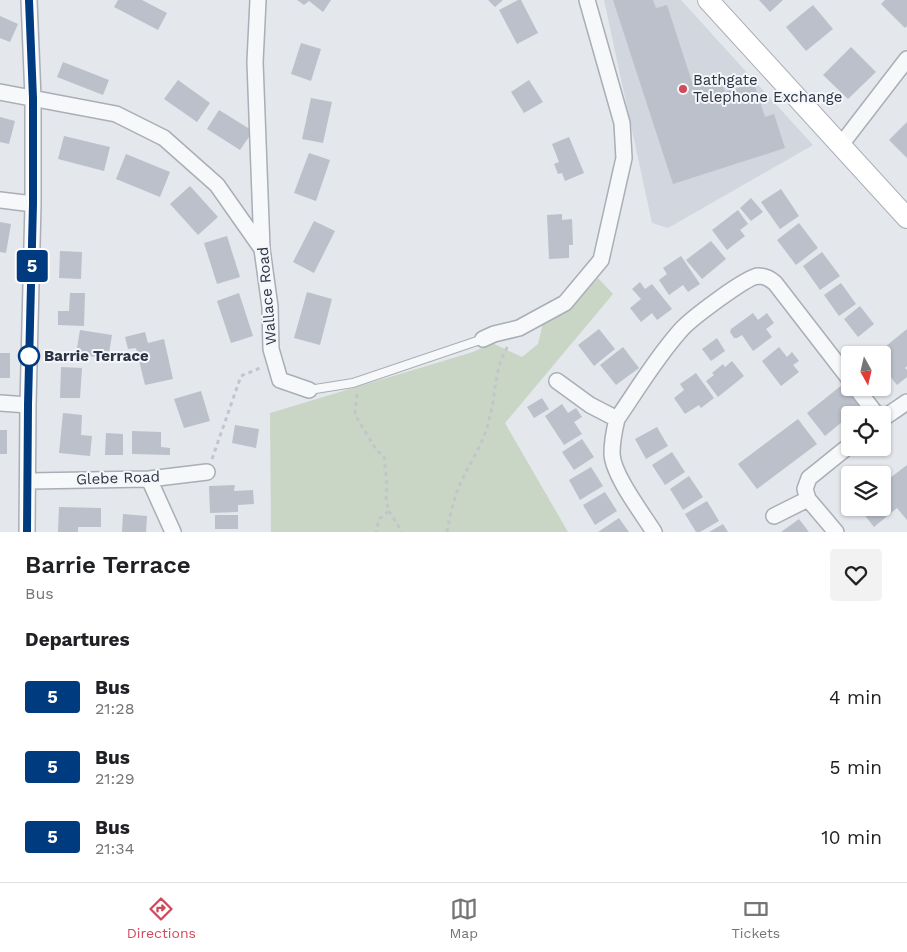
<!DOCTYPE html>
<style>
:root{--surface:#fff;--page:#f2f2f2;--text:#202124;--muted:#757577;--line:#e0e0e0;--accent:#d1495b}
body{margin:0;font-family:"Work Sans",sans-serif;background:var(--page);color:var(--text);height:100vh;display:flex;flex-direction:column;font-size:19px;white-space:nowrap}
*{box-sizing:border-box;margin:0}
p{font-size:16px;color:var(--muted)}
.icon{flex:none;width:28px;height:28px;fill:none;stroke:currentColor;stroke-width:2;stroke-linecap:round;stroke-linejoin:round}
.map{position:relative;height:532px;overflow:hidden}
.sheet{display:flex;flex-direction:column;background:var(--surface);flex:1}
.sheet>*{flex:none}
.badge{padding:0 10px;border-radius:4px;font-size:18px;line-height:32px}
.needle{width:32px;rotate:172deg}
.buttons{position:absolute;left:841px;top:346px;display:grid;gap:10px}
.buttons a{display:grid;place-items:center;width:50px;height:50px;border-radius:5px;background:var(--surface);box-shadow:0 1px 4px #0004;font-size:25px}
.map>.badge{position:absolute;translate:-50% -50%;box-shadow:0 0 0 2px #fff}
h2{padding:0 25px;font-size:19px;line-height:45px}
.round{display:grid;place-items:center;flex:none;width:52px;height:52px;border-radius:5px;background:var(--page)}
.overview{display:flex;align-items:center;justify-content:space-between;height:85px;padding:0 25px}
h1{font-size:24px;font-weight:600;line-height:38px}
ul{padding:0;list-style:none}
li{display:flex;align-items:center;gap:15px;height:70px;padding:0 25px}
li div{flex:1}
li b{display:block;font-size:19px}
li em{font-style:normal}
li .badge{min-width:55px;font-weight:700;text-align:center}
.tabs{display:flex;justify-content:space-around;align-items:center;height:70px;border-top:1px solid var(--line);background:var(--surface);font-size:14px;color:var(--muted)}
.tabs a{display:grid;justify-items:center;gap:2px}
.tabs .current{color:var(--accent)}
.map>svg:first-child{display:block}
.built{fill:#d2d6de}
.green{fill:#c9d6c5}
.building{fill:#bbc0ca}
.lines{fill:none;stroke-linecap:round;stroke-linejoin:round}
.lane-casing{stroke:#a9aeb7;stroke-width:10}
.street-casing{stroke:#a9aeb7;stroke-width:18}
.secondary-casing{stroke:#a9aeb7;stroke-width:22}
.path{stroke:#c2c5cb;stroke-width:3;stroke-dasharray:4 4;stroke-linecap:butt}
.lane{stroke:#f7f8fa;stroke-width:8}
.street{stroke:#f7f8fa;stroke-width:15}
.secondary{stroke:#fff;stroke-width:20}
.line-casing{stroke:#fff;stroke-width:11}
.line{stroke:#003b80;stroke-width:8}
.poi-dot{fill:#d1495b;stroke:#f4f6f9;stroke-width:2}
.stop-dot{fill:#fff;stroke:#003b80;stroke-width:2.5}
.labels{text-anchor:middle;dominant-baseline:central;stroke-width:4;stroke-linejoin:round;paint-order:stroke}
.poi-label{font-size:15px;fill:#2b3445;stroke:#f4f6f9;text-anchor:start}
.street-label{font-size:15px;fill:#2b3445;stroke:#f4f6f9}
.stop-label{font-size:15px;font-weight:bold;fill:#2b3445;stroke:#f4f6f9;text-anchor:start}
</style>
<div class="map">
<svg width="907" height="532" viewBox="0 0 907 532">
<rect width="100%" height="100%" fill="#e4e7ec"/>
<!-- built -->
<path class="built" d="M604,0H681L813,145L668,228L652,223Z"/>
<!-- green -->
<path class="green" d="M598,278L613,294L505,423L568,532H271L270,413L473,352L492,343L522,357L538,344L543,323L570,307Z"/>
<!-- building -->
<path class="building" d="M118,0H142L167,13L158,30L114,7Z
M297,0H331L323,12L309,1L304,5Z
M488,0H503L495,7Z
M518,0H521L538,33L517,44L499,10Z
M613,0H653L656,8L667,5L693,85L720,76L725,92L754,83L765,117L774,114L785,148L673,184Z
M759,0H783L770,12Z
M885,0H907V26L905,28L881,4Z
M813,5L833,29L806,51L786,27Z
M0,16L18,24L10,42L0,38Z
M301,43L321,49L311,81L291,74Z
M851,47L876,72L848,99L823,75Z
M63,62L109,80L103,95L57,77Z
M178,80L210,103L197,122L164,99Z
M529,80L543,102L524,113L511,92Z
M311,98L332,102L323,143L302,139Z
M219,110L253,131L240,150L207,129Z
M0,117L15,121L9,144L0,142Z
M907,122V158L889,140Z
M64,136L110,147L104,171L58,159Z
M569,137L584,173L565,181L562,173L558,174L554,164L559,162L552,144Z
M309,153L330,160L316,201L294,193Z
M126,154L170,172L160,197L116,179Z
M190,186L218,217L198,235L170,204Z
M781,189L799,216L780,229L761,202Z
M751,198L763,212L751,221L740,208Z
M738,210L748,224L740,230L745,236L727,250L712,230Z
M562,214V220L572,219L573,245H569V258L549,259L547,215Z
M314,221L335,231L314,273L293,262Z
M0,222L11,224L6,253L0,252Z
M799,223L818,248L796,265L777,240Z
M227,236L240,277L217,284L204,243Z
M711,241L726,259L702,279L686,260Z
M60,251L82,252L81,279L59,278Z
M822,252L840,276L820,290L803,266Z
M681,256L700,284L688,292L683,285L669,295L659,280L667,274L663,268Z
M640,282L645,289L652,284L672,309L657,320L652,313L641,322L630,308L641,299L632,289Z
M841,283L856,304L839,316L824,295Z
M307,292L332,299L320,345L294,338Z
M70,293H85L84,326L58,325V311H69Z
M239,293L253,336L231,343L217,301Z
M860,306L874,324L858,337L844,319Z
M753,313L758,320L767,313L774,323L766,329L772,337L753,351L742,335L737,338H734L730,332L731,329Z
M599,329L615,349L594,366L578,345Z
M907,329V366L905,368L907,370V377L897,385L882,366V355H875Z
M80,330L112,335L108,359L76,354Z
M145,332L148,343L164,339L173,379L145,385L136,348L128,349L125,337Z
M717,338L725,351L711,361L702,349Z
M623,347L639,368L616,385L600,365Z
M779,347L787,357L792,352L799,361L793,365L799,372L781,386L762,361Z
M0,353H10V378H0Z
M732,361L744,376L718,397L706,381L714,375L712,373L723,364L725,367Z
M61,367L82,368L80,398H60Z
M696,373L714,398L701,408L699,405L685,414L674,398L684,390L680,384Z
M842,385L860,407L825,436L807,413Z
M201,391L210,421L184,428L174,399Z
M542,398L549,409L534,418L527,407Z
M562,404L568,413L576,408L582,417L574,422L582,434L564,445L545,416Z
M63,413L82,415L81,435L92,436L90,456L59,453Z
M798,419L817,444L757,489L738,464Z
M235,425L259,429L256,448L232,443Z
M657,427L668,446L646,459L635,439Z
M0,430H7V454H0Z
M132,431L161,432V447L170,448V455L132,454Z
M106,433L123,434V455H105Z
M582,439L594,457L574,470L562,452Z
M672,452L685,472L665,485L652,465Z
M907,465V520L897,508L874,527L859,508H882V484Z
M591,467L603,486L580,500L569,480Z
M689,476L703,497L683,510L670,489Z
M235,485L234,491L253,490L254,504L238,505V512L210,513L209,486Z
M605,492L617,511L595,525L583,505Z
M707,501L719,521L700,532H696L685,514Z
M59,507L101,508V527H78V532H58Z
M123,514L147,516L146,532H122Z
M215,515H238V529H215Z
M619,518L629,532H598Z
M799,519L809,532H781Z
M723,524L728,532H709Z"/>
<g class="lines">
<defs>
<path id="lane" d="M309,390L353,383L483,339"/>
<path id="street" d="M258,0L255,62L262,249L270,307L271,349L280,380L309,390
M0,92L116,114L164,138L217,185L262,249
M840,146L907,59
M0,200L33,204
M483,339L494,334L519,328L565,303L601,260L624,158L622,123L587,0
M557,381L590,405L617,419
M856,388L877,415
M0,403L28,405
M882,419L907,402
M149,479L173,532
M28,481L149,479L207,472
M774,516L808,499
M27,532L28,405L33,204V98L29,0
M654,532C642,513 613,475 612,454C612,441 614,431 617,419C637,390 656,358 680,331C689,320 746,277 758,276C766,276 770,279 775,283L850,380
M836,532L808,499L805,489L809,478L850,445"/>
<path id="secondary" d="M708,0L907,218"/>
</defs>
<!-- lane casing -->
<use href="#lane" class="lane-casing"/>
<!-- street casing -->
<use href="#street" class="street-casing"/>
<!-- secondary casing -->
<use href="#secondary" class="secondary-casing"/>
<!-- path -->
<path class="path" d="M357,394L355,415L377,451L384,456L387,485L386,498L389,511L379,519L376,532
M212,459L241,376L260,368
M389,511L402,532
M447,532C450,515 454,496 462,480C471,461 484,442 489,420C496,396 494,368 508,346"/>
<!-- lane -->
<use href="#lane" class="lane"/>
<!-- street -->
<use href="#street" class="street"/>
<!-- secondary -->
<use href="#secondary" class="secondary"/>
</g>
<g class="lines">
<defs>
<path id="line" d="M27,532L28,405L33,204V98L29,0"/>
</defs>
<!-- line casing -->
<use href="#line" class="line-casing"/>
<!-- line -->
<use href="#line" class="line"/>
</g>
<!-- markers -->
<circle class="poi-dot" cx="683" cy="89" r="5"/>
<circle class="stop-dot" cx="29" cy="356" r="10"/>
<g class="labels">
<!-- poi labels -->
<g class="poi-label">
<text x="693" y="80">Bathgate<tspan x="693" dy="17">Telephone Exchange</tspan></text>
</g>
<!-- street labels -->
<g class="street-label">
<text transform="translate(267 296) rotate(-95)">Wallace Road</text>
<text transform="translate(118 478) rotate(-2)">Glebe Road</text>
</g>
<!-- stop labels -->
<g class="stop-label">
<text x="44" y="356">Barrie Terrace</text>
</g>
</g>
</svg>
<div class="buttons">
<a><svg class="needle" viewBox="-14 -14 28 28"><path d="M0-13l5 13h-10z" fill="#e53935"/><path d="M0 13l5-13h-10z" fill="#757577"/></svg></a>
<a><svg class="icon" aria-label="locate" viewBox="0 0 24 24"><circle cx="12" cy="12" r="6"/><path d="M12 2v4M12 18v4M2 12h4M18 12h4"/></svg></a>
<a><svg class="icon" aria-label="layers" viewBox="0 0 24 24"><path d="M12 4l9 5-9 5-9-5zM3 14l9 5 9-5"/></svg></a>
</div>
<b class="badge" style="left:32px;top:266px;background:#003b80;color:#fff">5</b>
</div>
<section class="sheet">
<div class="overview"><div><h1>Barrie Terrace</h1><p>Bus</p></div><a class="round"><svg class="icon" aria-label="heart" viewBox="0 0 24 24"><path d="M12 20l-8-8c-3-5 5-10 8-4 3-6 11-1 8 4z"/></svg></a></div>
<h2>Departures</h2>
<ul>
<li><span class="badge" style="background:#003b80;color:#fff">5</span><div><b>Bus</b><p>21:28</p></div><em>4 min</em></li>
<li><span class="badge" style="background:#003b80;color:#fff">5</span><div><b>Bus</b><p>21:29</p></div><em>5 min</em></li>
<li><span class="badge" style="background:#003b80;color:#fff">5</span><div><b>Bus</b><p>21:34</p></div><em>10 min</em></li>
</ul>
</section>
<nav class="tabs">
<a class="current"><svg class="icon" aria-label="directions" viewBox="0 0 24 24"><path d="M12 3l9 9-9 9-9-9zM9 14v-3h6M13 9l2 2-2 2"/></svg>Directions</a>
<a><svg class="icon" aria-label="map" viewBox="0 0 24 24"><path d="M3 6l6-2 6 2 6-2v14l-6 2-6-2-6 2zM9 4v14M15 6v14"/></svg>Map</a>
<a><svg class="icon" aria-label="tickets" viewBox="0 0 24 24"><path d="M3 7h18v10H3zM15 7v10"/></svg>Tickets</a>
</nav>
